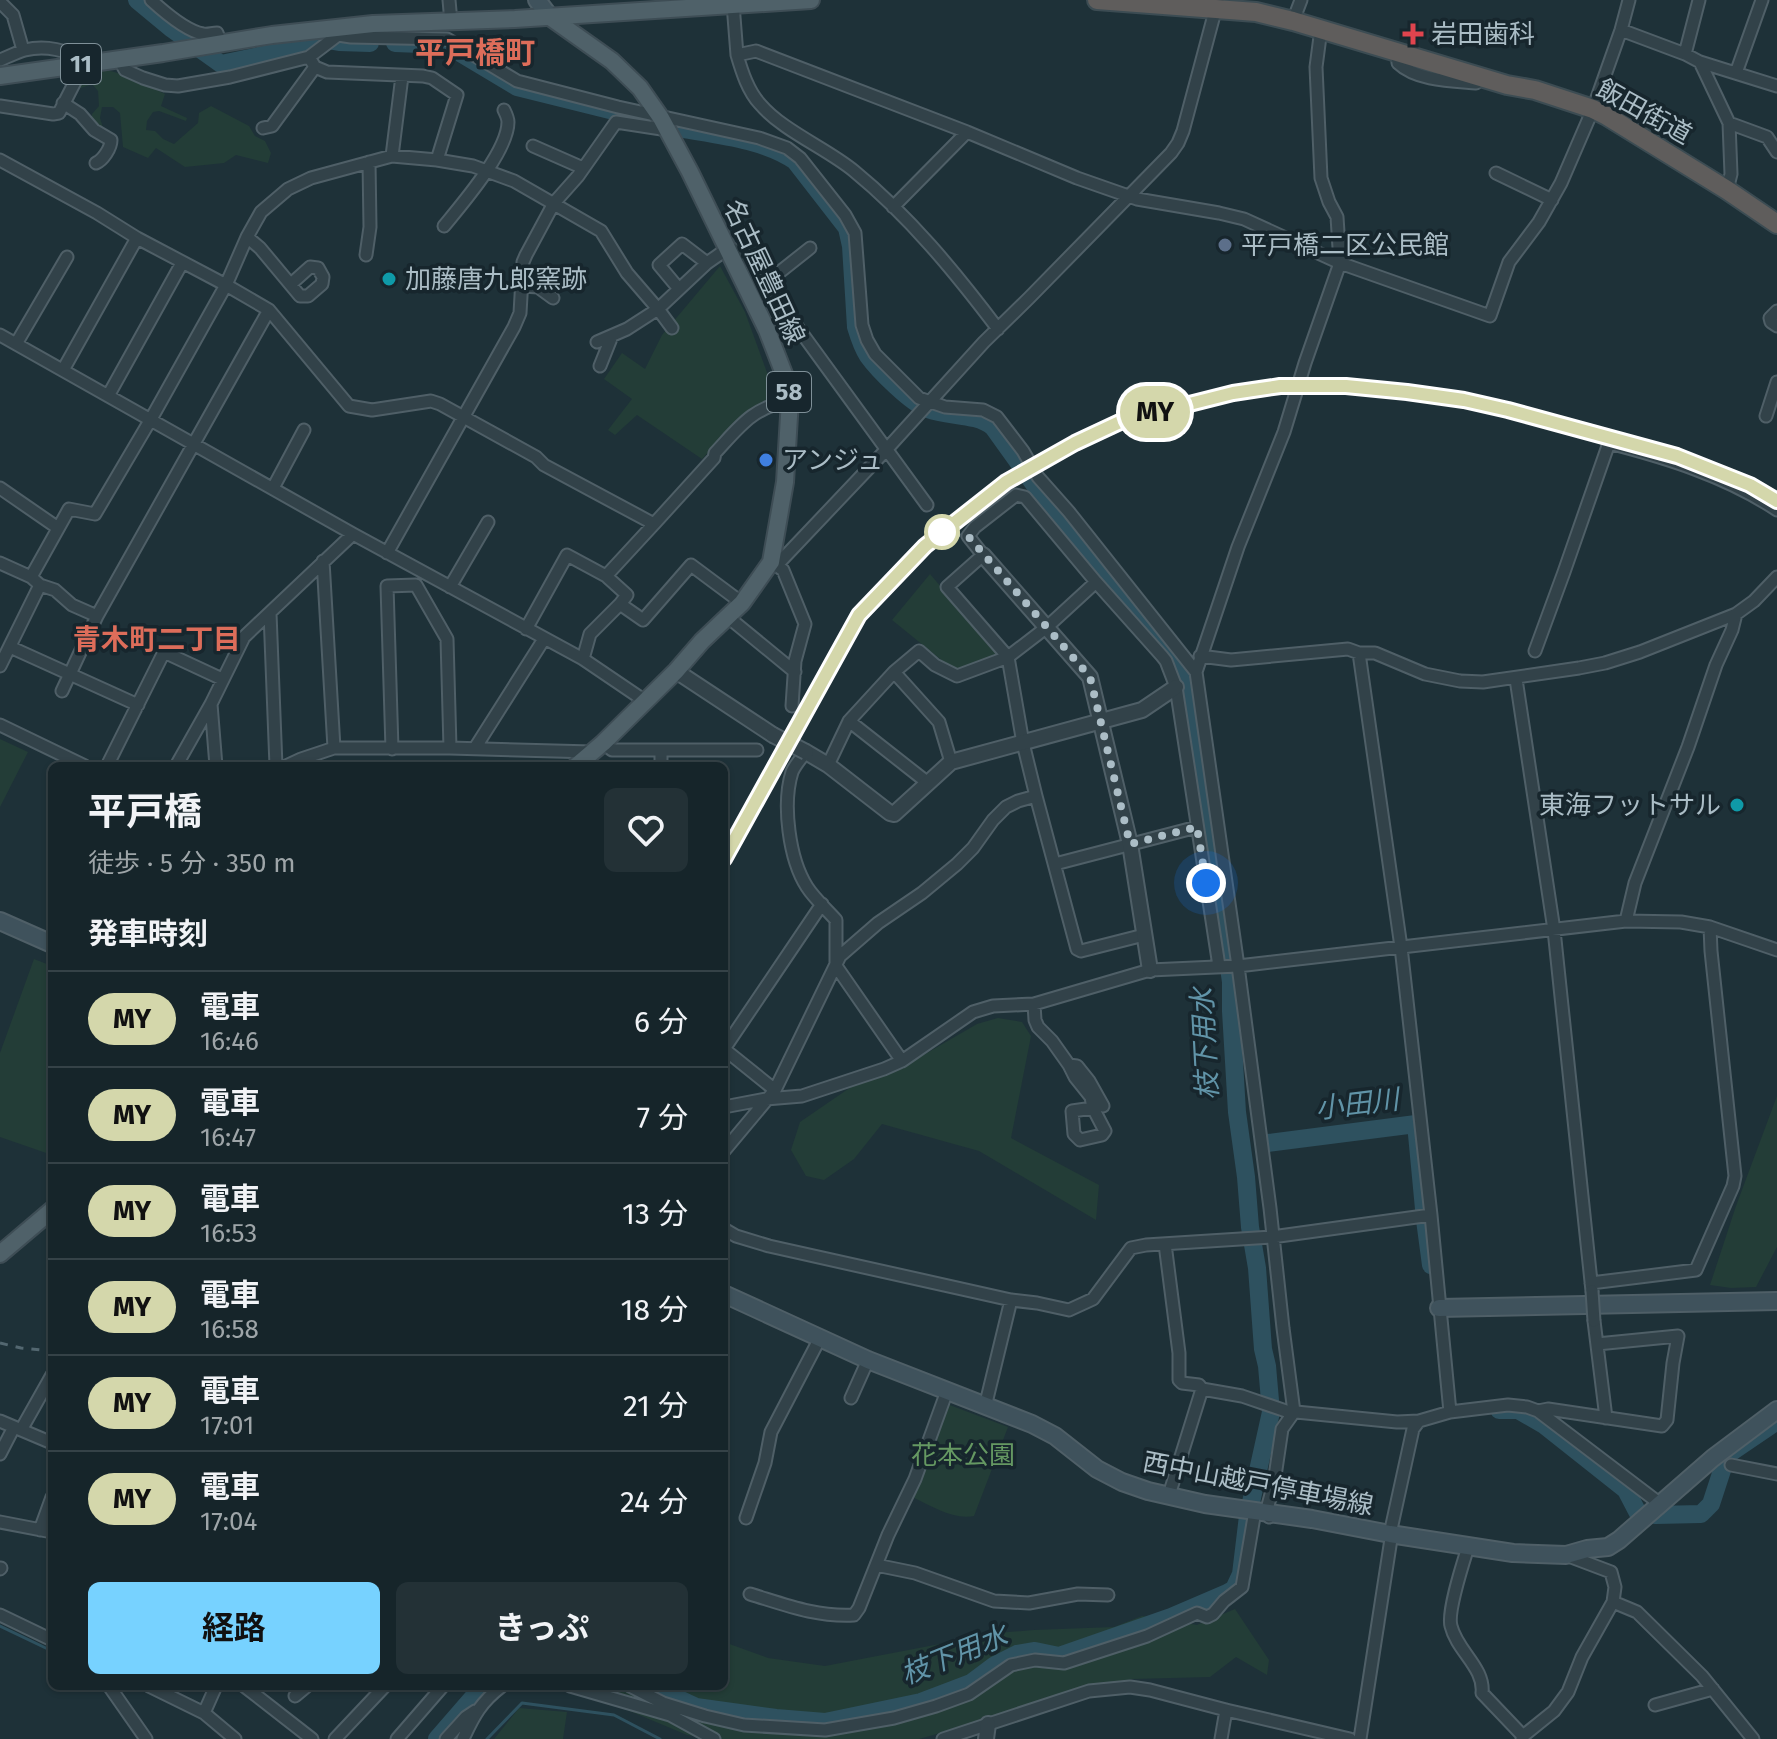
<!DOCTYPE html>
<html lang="ja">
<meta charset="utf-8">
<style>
:root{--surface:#16252a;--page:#233136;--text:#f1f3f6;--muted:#9ea5a8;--line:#354247;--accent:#77d2ff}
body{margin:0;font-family:"Fira Sans","Noto Sans JP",sans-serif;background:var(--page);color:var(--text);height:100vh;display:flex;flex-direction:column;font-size:30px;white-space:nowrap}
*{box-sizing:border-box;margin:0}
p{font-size:26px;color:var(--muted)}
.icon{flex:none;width:44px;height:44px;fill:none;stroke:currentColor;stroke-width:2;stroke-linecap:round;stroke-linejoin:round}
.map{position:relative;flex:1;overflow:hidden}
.sheet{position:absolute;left:48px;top:762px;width:680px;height:928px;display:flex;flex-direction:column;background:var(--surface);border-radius:12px;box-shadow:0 2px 6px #0004,0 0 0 2px var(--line)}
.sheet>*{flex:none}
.badge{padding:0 16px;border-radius:26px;font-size:28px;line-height:52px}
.you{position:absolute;width:40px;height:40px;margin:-20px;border:6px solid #fff;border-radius:50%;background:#1a73e8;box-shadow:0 0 0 12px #1a73e833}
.map>.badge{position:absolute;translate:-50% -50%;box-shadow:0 0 0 4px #fff}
h2{padding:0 40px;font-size:30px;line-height:72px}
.round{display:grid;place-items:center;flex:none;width:84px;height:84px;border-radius:12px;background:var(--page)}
.overview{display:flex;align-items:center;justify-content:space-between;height:136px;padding:0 40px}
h1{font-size:38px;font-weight:700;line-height:60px}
.button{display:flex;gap:16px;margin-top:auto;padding:16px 40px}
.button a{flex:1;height:92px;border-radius:12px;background:var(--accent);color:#111;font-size:32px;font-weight:700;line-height:92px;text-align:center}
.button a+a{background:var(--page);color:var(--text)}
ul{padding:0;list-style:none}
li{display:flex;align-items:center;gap:24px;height:96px;padding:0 40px;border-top:2px solid var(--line)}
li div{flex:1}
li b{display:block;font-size:30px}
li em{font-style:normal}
li .badge{min-width:88px;font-weight:700;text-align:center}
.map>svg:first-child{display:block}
.green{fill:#233d37}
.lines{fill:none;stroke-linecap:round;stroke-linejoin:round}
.stream{stroke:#2e515f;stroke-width:3}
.river{stroke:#2e515f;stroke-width:18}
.minor-casing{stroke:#4f5f67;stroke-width:15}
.tertiary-casing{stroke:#4f5f67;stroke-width:18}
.secondary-casing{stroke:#4f5f67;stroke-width:20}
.primary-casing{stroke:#3e4d55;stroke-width:20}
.trunk-casing{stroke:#3c4c53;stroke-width:22}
.minor{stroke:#324249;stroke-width:11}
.tertiary{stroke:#324249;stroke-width:14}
.secondary{stroke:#3f525c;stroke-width:16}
.primary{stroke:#4f6169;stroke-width:16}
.trunk{stroke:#5f5d5c;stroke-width:18}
.rail{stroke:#536770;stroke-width:3;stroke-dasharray:8 8;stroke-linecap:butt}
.minor-bridge-casing{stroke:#4f5f67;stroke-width:15;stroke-linecap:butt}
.tertiary-bridge-casing{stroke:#4f5f67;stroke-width:18;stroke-linecap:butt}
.minor-bridge{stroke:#324249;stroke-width:11}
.tertiary-bridge{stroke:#324249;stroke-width:14}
.line-casing{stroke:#fff;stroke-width:18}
.line{stroke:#d4d7ab;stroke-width:12}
.walk{stroke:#abbdc6;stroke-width:8;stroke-dasharray:0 14.4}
.health-dot{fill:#e0444e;stroke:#17262d;stroke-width:3}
.service-dot{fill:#5c6f8a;stroke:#17262d;stroke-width:3}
.culture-dot{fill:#0f9aa8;stroke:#17262d;stroke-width:3}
.shop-dot{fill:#3f7fe0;stroke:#17262d;stroke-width:3}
.stop-dot{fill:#fff;stroke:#d4d7ab;stroke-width:4}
.labels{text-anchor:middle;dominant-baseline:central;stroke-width:7;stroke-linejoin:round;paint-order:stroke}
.shield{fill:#17262d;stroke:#7f9098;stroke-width:2}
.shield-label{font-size:24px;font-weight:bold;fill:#abbdc6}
.poi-label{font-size:26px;fill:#abbdc6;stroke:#17262d;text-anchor:start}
.street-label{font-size:26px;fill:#abbdc6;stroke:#17262d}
.park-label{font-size:26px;fill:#659862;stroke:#17262d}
.neighbourhood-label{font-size:28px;font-weight:bold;fill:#dd6d5a;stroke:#17262d}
.water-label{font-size:28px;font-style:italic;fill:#6194a8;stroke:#17262d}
.quarter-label{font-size:30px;font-weight:bold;fill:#dd6d5a;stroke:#17262d}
</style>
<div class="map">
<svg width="1777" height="1739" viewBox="0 0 1777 1739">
<rect width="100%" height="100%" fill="#1e3138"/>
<!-- green -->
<path class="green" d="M107,70L128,76L165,94L161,106L187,118L186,121L159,111L153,112L147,121L146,130L155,131L163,139L174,144L198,123L199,113L211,106L249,126L255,136L265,141L271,153L268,163L236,155L224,163L185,167L156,148L148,158L123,147L120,113L113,107H102L100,118L104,131L92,126V114L99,106L98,91L92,84L70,92L81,74Z
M720,266L745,312L781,411L744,415L702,459L637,415L615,435L608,430L632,399L604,379L622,353L645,369L662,335Z
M930,574L1000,656L955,671L892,620Z
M0,739L28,752L0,807Z
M34,959L52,966V1155L0,1137V1053Z
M998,1018L1022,1022L1031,1036L1011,1138L1099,1185L1096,1220L979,1151L882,1124L854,1159L824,1180L806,1176L791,1150L800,1122L851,1087L883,1075L920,1057L977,1024Z
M1777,1096V1247L1756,1287L1731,1288L1710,1285L1736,1206Z
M947,1404L1008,1427L974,1516C953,1520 932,1506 914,1498Z
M1235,1609L1269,1660L1267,1675L1236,1657L1210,1677L1132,1679L919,1739H712L687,1735L570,1686H724V1642L768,1658L825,1666L997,1633L1034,1630L1114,1627L1142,1616L1197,1625Z
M519,1708L567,1712L563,1739H494Z"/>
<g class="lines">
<!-- stream -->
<path class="stream" d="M0,1626L52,1651
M487,1739L522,1703L614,1715L660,1739"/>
<!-- river -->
<path class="river" d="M137,0L172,29L221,64L292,49L322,39L339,42L370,43
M395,43L447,45L517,87L650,120
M1268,1143L1416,1124L1424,1209
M1425,1220L1431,1265
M1499,1410H1518L1544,1425L1626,1490L1639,1515
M1655,1515L1701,1514L1711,1504L1727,1455L1777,1421
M651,1686L696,1707L776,1718L825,1722L921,1702L971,1683L995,1665L1017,1654L1035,1651L1059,1656L1171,1617L1227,1593L1234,1589L1241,1574L1248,1516L1271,1412L1267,1366L1263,1349L1257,1268L1250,1227L1246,1177L1237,1112L1231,1011V982L1192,699L1183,669L1174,651L1131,600L1062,523L993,427C976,413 949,417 928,409C912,404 878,370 868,356C862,347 859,337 856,327L851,246L847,228L795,161C765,140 718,135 683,129
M437,1739L483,1686"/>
<defs>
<path id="minor" d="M151,0C163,11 186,31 203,34C208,35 212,33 217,33L221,43
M449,0L451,22
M0,2L13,15L23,50
M733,4L737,55L756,51L967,132L1077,178L1137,199L1219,213L1244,219L1340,263L1490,316L1509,262L1539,222L1561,183L1593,109L1621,30L1629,0
M1293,21L1301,0
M1621,30L1685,54L1700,62L1777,86
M338,35L351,37L447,39L517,81L618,107L759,138L787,148L800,158L845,215L855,233L862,325L867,340L875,354L919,398L945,407L983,410L997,417L1023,451L1038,477L1069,512L1196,672
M1397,51L1398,63C1417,81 1452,81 1476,83
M1685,54L1699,0
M737,55C742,72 748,91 760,104C783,131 826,148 854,171C909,216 955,272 998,329
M119,59L125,70L143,78L165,85L178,86L230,77L309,57L338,35V31
M0,60C8,57 17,52 25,50C42,46 72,48 81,64L79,74L59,113L53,114L0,106
M1700,62L1729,123L1767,137L1777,152
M1736,73L1762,0
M63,103L80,114L94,130L111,140C111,148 103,160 96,163
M263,128L272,126L315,67
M533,146L583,168
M392,156L402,76
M0,160L97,213L137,238
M437,160L473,166L514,181L601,231L627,273L658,309L707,263L727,249L742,251L927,505
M1496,173L1552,200
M1727,190L1731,174L1729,123
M893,207L967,132
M444,226C462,204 508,151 508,122C508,118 506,114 504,110
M247,237L260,248L300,296H308L322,284L323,277L318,268L310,267L291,284
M366,255L370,227L369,162
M766,283L810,248
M523,286L538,287L553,298
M679,289L659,265L682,244L707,263
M1777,311L1770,318L1771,322L1777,326
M0,335L353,534L583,659L645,701
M597,342L627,329L658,309L672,328
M16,344L67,257
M600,366L612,336
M63,370L137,238L226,285L269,310L349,406L372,410L431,401L440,404L536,457L544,465L654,524L606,576
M108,396L182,263
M1766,416L1777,382
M0,488L58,528
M273,488L304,430
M654,524L714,458L715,453C741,425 751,409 790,400
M387,553L514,327L520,313L523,262L526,255L554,203L578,176L616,122L668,130
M323,561L334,748
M771,562L783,570L805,624L795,661L792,706
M0,563L31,577L40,585L55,590L72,605L97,616
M776,566L886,450L984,342L1029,298L1171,153L1178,143L1183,131L1218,0
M31,577L69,509L95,514L151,419L226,285L247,237L261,212L288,189L311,178L392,156L437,160L457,95L432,78L423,76L327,72L315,67L309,57
M450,587L488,522
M620,604L643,620L691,565L742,603
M270,613L276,766
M728,617L795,672
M526,629L567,555L606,576L627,595L620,604L590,634L583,659
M10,647L138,705
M1535,651L1564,572L1609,443C1667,458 1726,476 1777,510
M1359,653L1401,947L1431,1215L1450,1412
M1200,656L1231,660L1348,649L1359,653H1375L1425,674L1460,681L1483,682L1579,668L1605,663L1640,652L1736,614L1754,601L1777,577
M0,666L40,585
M894,672L919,651L935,665L957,676L1008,657L1047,627L1096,582
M1516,679L1554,930L1592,1291
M62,691L97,616L269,310
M211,704L216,766
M849,721L928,783
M0,725L85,766
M603,743L612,750H757
M475,748L544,639
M392,749L387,586L416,585L447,639L450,748
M661,750V766
M806,752C801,758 795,765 792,772C782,804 789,859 807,887C814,898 827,910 836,920V966L902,1061
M828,765L849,721L894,672L939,722L951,762
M107,766L164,652L222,679
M176,766L211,704L244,637L353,534
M286,766L301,759L334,748H450L592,752
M1055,864L1197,827
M1626,921L1635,883L1688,747L1716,665L1732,630L1736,614
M1144,935L1081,951L1077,949L1036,796L1023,743L1008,657L947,587L983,555L968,536L975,527L1016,495L1025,497L1096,582L1162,656L1166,661L1176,687L1219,966
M1034,1004L1035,1020L1038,1027L1052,1041L1069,1065L1075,1077L1091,1097L1093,1108L1072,1111L1074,1134L1080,1140L1102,1135L1105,1131L1093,1108
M1069,1065L1077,1066L1089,1081L1103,1106
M775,1090L724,1049L822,904
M724,1107L766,1099L802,1096L884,1069L902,1061L973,1012L993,1006L1034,1004L1150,970L1238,966L1626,921L1681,922L1710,927L1777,950
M724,1151L775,1090L840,956L878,923L922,893L957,864L973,848L993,820L1006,807L1018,801L1036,796
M724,1229L736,1236L769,1246L1011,1300L1037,1303L1069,1310L1093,1299L1131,1248L1146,1245L1272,1237L1431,1215
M1165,1244L1179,1353V1380L1182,1383L1199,1385L1202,1389L1242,1396L1286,1411L1397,1422L1419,1421L1450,1412L1508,1405L1527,1407L1538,1411L1659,1503
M1591,1283L1696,1270L1733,1186L1735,1176L1711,951L1710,927
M1594,1321L1606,1418
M851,1398L868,1360
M985,1407L1011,1300
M1538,1411L1548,1409L1662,1426L1667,1420L1673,1363L1678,1336L1597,1344
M0,1421L52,1443
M21,1430L52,1375
M0,1454L14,1427
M1731,1465L1777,1474
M1169,1495L1202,1389
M1269,1517L1266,1513L1274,1483L1282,1429L1294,1412L1283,1328L1270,1208L1238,966L1196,672L1238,547L1284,432L1305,363L1340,263L1337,217L1329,202L1321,178L1316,67L1321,29
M746,1518L765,1463L771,1432L820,1338
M0,1522L52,1532
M40,1530L52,1497
M1468,1547C1463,1563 1447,1612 1451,1626C1457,1651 1485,1668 1482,1693L1523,1736L1522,1739
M1566,1555L1611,1572L1615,1587L1613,1602L1637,1612L1702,1676L1753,1739
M876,1565L915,1573L994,1601L1029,1603L1078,1594L1108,1595
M0,1569L1,1568
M750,1594C786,1605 816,1617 854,1615L859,1608L888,1535L915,1479L947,1391
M0,1615L52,1640
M109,1686L146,1739
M149,1686L204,1713L235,1739
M244,1686L312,1739
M570,1686L670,1715L714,1739
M630,1686L663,1703L705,1716L744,1725L825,1730L894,1718L936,1706L969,1694L1011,1665L1035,1660L1064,1663L1147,1636L1197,1613L1207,1617L1213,1614L1224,1601L1242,1587L1255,1511
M295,1696L307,1686
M1655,1705L1713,1689
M204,1713L216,1686
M1523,1736L1554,1711L1568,1692L1582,1657L1613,1602
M335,1739L385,1686
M397,1739L443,1686
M446,1739L466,1717L475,1711
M463,1739C474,1715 481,1702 502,1686
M943,1739L1089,1691L1130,1687L1150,1690L1226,1710L1350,1739
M1221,1739L1226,1710
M1360,1739L1391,1539L1390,1534L1413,1429L1419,1421"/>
<path id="tertiary" d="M983,555L1090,677L1130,844L1150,970
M676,671L773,735
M806,752L828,765L890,813L894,814L951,762L1142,710L1176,687
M986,1739L988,1724"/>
<path id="secondary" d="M537,0L550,17
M0,921L52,944
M724,1294L868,1360L1032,1424L1055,1436L1097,1469L1122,1482L1148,1491L1205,1504L1312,1519L1390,1534L1513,1553L1566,1555L1587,1549L1608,1547L1619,1540L1713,1458L1777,1410
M1439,1308L1777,1301"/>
<path id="primary" d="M550,17L612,61L640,88L661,118L690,172L767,330L786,379L790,400L785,482L771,562L742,603L702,641L676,671L603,743L576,766
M0,76L163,53L272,35L373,24L515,19L811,0
M0,1254L52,1210"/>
<path id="trunk" d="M1097,0L1256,12L1293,21L1507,85L1535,90L1593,109L1607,116L1727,190L1777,224"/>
</defs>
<!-- minor casing -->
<use href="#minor" class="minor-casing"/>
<!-- tertiary casing -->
<use href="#tertiary" class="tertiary-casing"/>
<!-- secondary casing -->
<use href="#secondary" class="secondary-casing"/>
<!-- primary casing -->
<use href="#primary" class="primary-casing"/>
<!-- trunk casing -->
<use href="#trunk" class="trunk-casing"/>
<!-- minor -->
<use href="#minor" class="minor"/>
<!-- tertiary -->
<use href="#tertiary" class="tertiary"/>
<!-- secondary -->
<use href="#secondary" class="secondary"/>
<!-- primary -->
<use href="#primary" class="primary"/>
<!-- trunk -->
<use href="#trunk" class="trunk"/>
<!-- rail -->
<path class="rail" d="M724,859L859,615L925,546L1006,482L1075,443L1122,421L1233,393L1280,386H1346L1407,392L1464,400L1508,410L1677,456L1750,485L1777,501
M0,1343L21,1348L52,1351"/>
<defs>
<path id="minor-bridge" d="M1592,1291L1594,1321"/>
<path id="tertiary-bridge" d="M773,735L806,752"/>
</defs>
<!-- minor-bridge casing -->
<use href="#minor-bridge" class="minor-bridge-casing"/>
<!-- tertiary-bridge casing -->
<use href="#tertiary-bridge" class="tertiary-bridge-casing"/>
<!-- minor-bridge -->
<use href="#minor-bridge" class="minor-bridge"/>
<!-- tertiary-bridge -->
<use href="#tertiary-bridge" class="tertiary-bridge"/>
</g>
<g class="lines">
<defs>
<path id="line" d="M724,859L859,615L925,546L1006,482L1075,443L1122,421L1233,393L1280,386H1346L1407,392L1464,400L1508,410L1677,456L1750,485L1777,501"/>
</defs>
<!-- line casing -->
<use href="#line" class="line-casing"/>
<!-- line -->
<use href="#line" class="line"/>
<!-- walk -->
<path class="walk" d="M942,532L968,536L1090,677L1130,844L1197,827L1206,883"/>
</g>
<!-- markers -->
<path class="health-dot" d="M1409 22h8v8h8v8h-8v8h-8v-8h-8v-8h8z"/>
<circle class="service-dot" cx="1225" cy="245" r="8"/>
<g class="culture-dot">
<circle cx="389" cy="279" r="8"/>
<circle cx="1737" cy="805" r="8"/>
</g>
<circle class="shop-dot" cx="766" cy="460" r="8"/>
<circle class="stop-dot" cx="942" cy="532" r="16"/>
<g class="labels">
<!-- shield labels -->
<g class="shield">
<rect x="61" y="44" width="40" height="40" rx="6"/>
<rect x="767" y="372" width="44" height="40" rx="6"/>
</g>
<g class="shield-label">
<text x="81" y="64">11</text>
<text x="789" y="392">58</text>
</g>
<!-- poi labels -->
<g class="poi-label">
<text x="1431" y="34">岩田歯科</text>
<text x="1241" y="245">平戸橋二区公民館</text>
<text x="405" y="279">加藤唐九郎窯跡</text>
<text x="782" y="460">アンジュ</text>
<text x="1721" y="805" text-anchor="end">東海フットサル</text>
</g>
<!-- street labels -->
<g class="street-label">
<text transform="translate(1644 112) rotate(29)">飯田街道</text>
<text transform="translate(764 272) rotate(65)">名古屋豊田線</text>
<text transform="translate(1258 1484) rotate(11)">西中山越戸停車場線</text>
</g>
<!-- park labels -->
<g class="park-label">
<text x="963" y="1455">花本公園</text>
</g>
<!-- neighbourhood labels -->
<g class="neighbourhood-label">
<text x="157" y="639">青木町二丁目</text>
</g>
<!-- water labels -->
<g class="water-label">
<text transform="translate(1205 1044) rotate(-93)">枝下用水</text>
<text transform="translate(1357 1104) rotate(-7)">小田川</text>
<text transform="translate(954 1655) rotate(-22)">枝下用水</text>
</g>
<!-- quarter labels -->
<g class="quarter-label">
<text x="475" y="53">平戸橋町</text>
</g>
</g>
</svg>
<div class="you" style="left:1206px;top:883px"></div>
<b class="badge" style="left:1155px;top:412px;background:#d4d7ab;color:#111">MY</b>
<section class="sheet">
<div class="overview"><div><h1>平戸橋</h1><p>徒歩 · 5 分 · 350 m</p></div><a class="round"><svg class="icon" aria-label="heart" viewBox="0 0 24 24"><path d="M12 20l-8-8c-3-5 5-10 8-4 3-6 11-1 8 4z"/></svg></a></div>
<h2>発車時刻</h2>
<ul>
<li><span class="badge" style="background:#d4d7ab;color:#111">MY</span><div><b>電車</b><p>16:46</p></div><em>6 分</em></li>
<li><span class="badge" style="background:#d4d7ab;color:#111">MY</span><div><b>電車</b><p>16:47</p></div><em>7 分</em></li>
<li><span class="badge" style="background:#d4d7ab;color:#111">MY</span><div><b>電車</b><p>16:53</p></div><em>13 分</em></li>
<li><span class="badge" style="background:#d4d7ab;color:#111">MY</span><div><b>電車</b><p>16:58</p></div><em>18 分</em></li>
<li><span class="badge" style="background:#d4d7ab;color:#111">MY</span><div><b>電車</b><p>17:01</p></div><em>21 分</em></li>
<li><span class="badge" style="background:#d4d7ab;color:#111">MY</span><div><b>電車</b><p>17:04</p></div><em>24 分</em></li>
</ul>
<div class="button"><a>経路</a><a>きっぷ</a></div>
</section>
</div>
